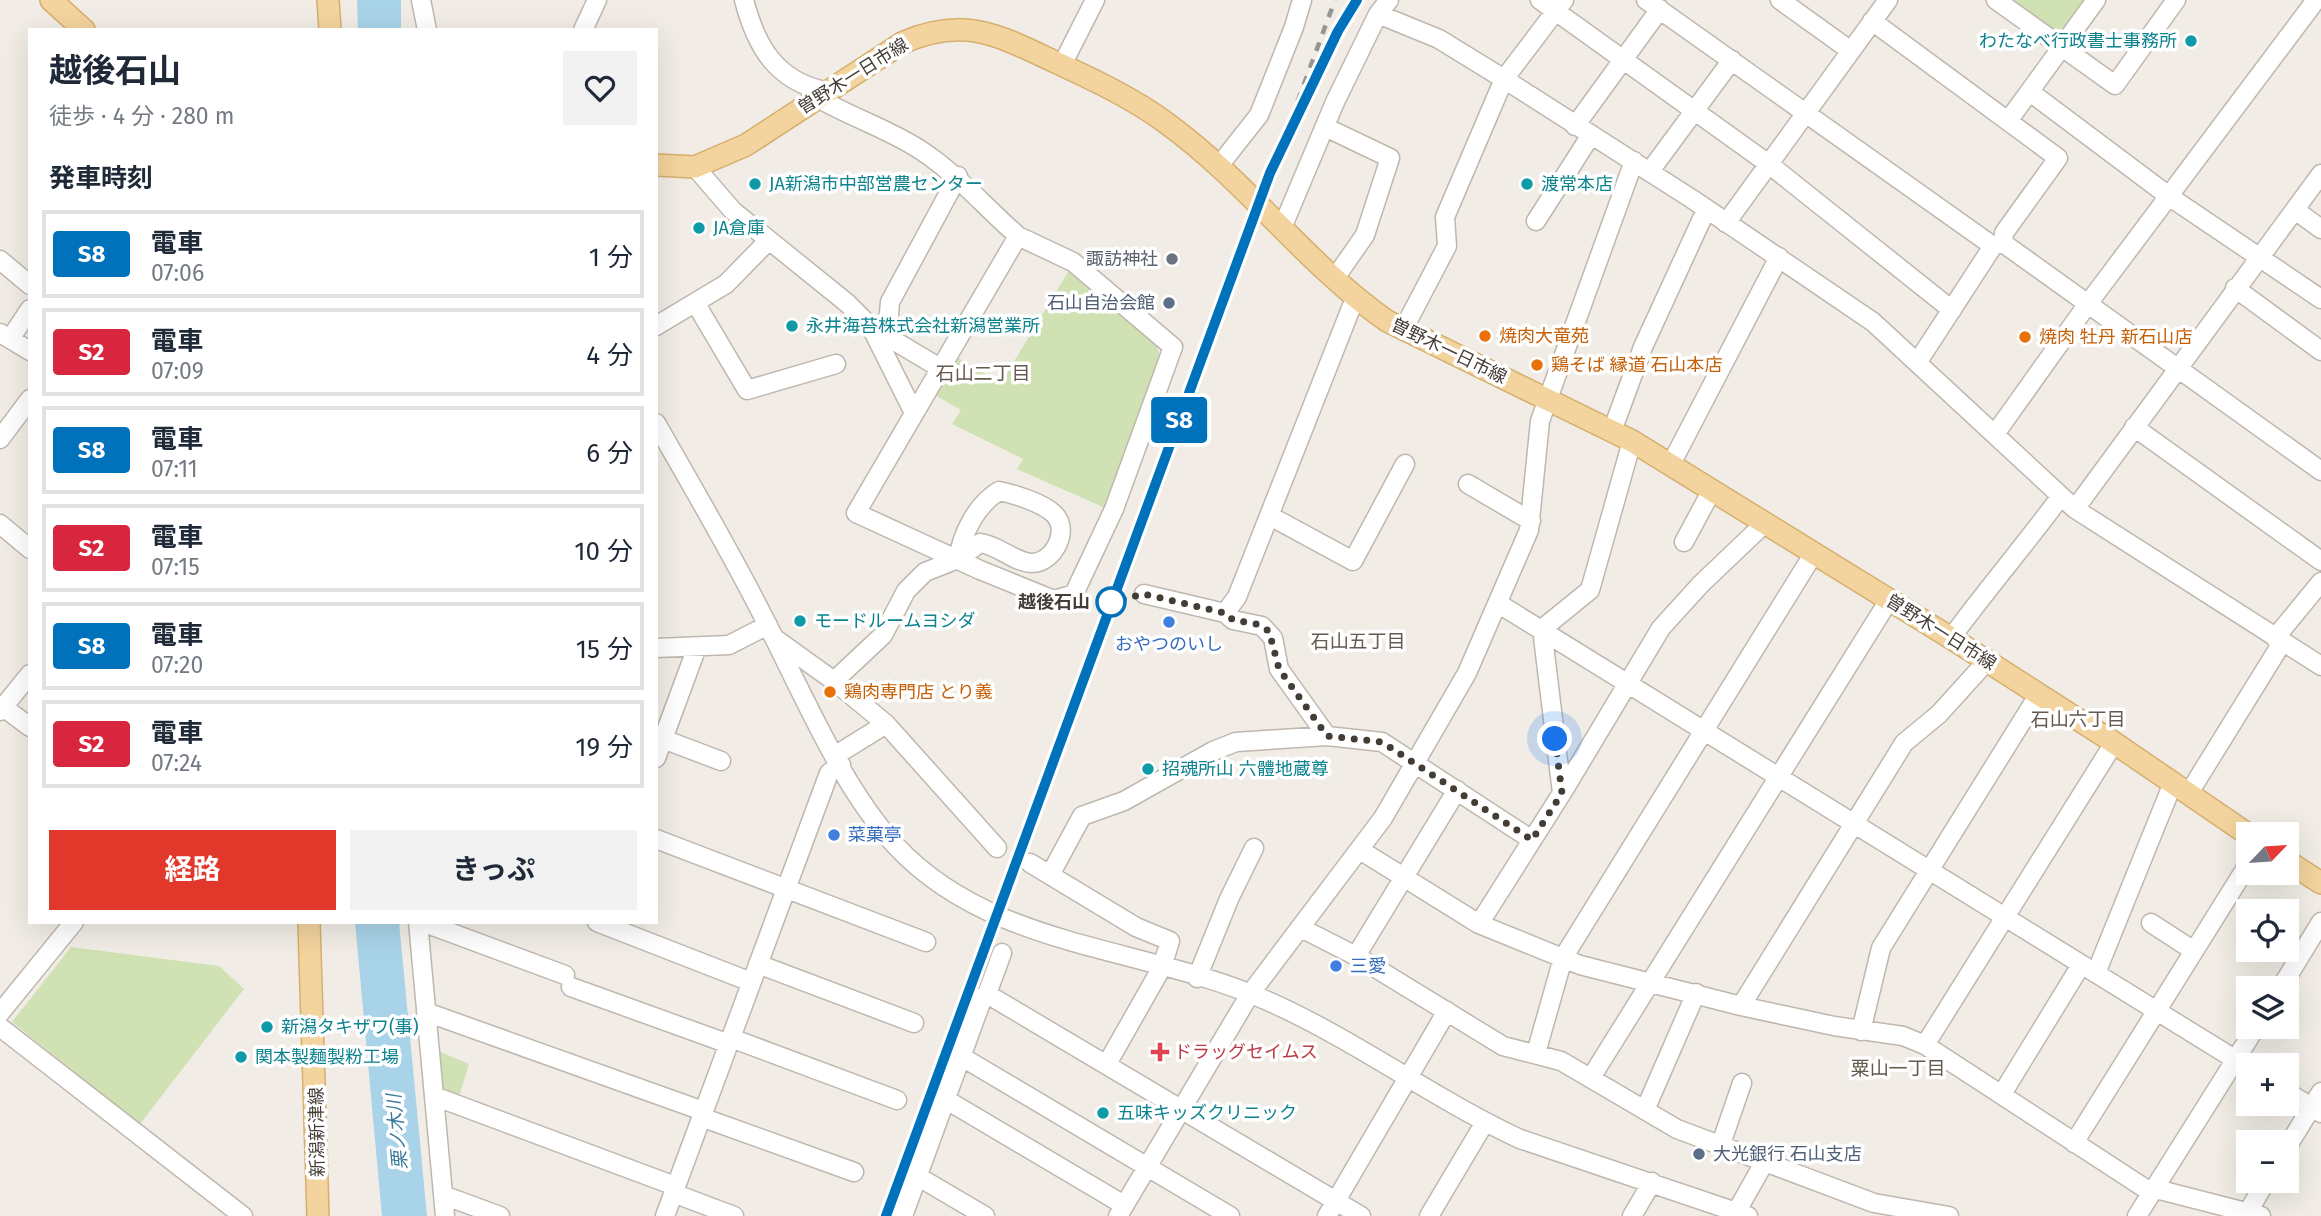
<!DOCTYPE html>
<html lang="ja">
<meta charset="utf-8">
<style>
:root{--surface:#fff;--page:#f2f2f3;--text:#1f2937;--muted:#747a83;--line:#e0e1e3;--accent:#e2382c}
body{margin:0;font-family:"Fira Sans","Noto Sans JP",sans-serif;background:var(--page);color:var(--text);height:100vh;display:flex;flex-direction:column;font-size:26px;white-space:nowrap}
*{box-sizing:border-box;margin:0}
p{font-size:23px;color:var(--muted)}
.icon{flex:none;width:38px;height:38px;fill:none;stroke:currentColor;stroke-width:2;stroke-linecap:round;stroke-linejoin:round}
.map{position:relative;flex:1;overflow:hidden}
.side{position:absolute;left:28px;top:28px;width:630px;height:896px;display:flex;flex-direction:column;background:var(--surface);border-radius:0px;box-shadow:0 7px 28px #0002}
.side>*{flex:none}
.badge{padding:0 14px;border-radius:5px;font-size:24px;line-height:46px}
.needle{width:46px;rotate:65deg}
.tools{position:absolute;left:2236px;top:822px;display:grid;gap:14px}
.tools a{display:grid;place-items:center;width:63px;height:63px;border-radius:0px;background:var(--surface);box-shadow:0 7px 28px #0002;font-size:35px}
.you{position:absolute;width:35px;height:35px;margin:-18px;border:5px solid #fff;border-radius:50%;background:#1a73e8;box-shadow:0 0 0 10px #1a73e833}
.map>.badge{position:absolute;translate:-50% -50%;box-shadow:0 0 0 4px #fff}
h2{padding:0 21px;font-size:26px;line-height:63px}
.round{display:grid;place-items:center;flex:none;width:74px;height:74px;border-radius:0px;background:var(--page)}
.summary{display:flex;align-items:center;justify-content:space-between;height:119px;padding:0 21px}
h1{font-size:33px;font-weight:700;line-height:52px}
.cta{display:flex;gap:14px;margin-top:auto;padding:14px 21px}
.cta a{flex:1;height:80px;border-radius:0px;background:var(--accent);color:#fff;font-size:28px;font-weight:700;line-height:80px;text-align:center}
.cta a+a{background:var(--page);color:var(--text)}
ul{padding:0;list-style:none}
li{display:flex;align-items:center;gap:21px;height:88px;margin:0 14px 10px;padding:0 7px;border:4px solid var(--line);border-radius:0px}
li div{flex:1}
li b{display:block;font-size:26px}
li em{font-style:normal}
li .badge{min-width:77px;font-weight:700;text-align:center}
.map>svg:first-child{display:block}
.green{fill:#d0e1b3}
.water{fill:#a9d3e8}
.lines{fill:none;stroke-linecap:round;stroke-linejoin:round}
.minor-casing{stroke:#bfb7ad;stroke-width:21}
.major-casing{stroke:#d6af6f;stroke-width:24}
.minor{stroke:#fff;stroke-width:18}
.major{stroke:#f3d39e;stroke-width:21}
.rail{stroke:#959595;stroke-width:4.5;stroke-dasharray:9 9;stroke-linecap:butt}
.line-casing{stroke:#fff;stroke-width:16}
.line{stroke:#0072bc;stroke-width:10}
.walk{stroke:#433d36;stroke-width:7;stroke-dasharray:0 12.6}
.culture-dot{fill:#0f9aa8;stroke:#fff;stroke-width:2.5}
.worship-dot{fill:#6b7280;stroke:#fff;stroke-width:2.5}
.service-dot{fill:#5c6f8a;stroke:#fff;stroke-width:2.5}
.food-dot{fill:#e8710a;stroke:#fff;stroke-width:2.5}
.stop-dot{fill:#fff;stroke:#0072bc;stroke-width:3.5}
.shop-dot{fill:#3f7fe0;stroke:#fff;stroke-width:2.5}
.health-dot{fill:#e0444e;stroke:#fff;stroke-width:2.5}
.labels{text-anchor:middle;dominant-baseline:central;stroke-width:7;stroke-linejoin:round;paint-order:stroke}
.culture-label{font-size:18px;fill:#0d838f;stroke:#fff;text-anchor:start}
.street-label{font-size:18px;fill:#433d36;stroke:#fff}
.worship-label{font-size:18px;fill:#5b616d;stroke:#fff;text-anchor:end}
.service-label{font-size:18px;fill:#4e5e75;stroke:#fff;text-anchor:end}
.food-label{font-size:18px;fill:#c56008;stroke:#fff;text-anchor:start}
.stop-label{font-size:18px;font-weight:bold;fill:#433d36;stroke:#fff;text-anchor:end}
.shop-label{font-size:18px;fill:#366cbe;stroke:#fff;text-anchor:start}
.health-label{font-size:18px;fill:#be3a42;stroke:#fff;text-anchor:start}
.neighbourhood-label{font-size:19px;fill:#655a4f;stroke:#fff}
.water-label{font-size:19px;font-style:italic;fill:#397a9c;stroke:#fff}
</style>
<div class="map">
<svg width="2321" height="1216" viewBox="0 0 2321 1216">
<rect width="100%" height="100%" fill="#f1ede6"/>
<!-- green -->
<path class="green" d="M2009,0H2090L2063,38Z
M1068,272L1156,345L1161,358L1105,508L1017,469L1023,459L952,424L961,410L935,395L958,358L1001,383Z
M71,947L219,966L244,989L140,1124L12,1022Z
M436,1050L469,1064L458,1100C433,1089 438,1075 436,1050Z"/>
<!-- water -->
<path class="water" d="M357,0H401V30H358Z
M355,922H399L427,1216H382Z"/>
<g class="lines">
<defs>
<path id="minor" d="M421,0L427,30
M744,0C756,46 776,81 825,91
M1540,0L1770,165L1952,310
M1646,0L1993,246
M1780,0L1851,51
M1996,0L2115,85L2176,0
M1378,14L1389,0
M1872,21L2058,158L2004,233L2003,243L1993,246L1917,363
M583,30L597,0
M1062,65L1095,0
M2030,92L2170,197L2321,299
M816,97C850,117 889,129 922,151C958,175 985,207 1018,236
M2008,121L2096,0
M1575,126L1660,9
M1325,127L1390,158L1365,235L1335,278
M695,167L733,211L847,303L871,327L940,368
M1218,167L1259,115L1294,27L1302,0
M1650,171L1732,60
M2295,210L2321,229
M1536,221L1591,135
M1726,223L1888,0
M1282,228L1335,102L1378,14L1439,39L1504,79L1692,199L1873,322L2075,509L2321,666
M1018,236L1073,262L1173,347L1114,509L1074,594L1054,600L980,570L856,513Z
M2003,243L2321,471
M0,260L30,285
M2235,288L2321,351
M696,304L747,390L836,364
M656,326L726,284L769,240
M871,327L914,413
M1403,330L1447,246L1445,217L1504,79L1564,0
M0,333L30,351
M887,337L890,302L958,176
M10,339L30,309
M656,423C694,490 734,557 768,626C804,696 843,789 896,846C993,950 1147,946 1270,1002C1357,1041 1434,1099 1520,1139L1748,1216
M2134,427L2321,561
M1612,431L1643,347L1706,210
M1995,434L2087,305L2316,0
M0,439L30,399
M1671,464L1779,257
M1468,484L1531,521
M2075,509L2321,174
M1270,516L1353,561L1405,464
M0,524L30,549
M1684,542L1712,490
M1144,594L1225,613L1233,620L1262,626L1273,638L1279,669L1327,736
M1499,604L2249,1068
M1225,613L1237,597L1355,298
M1951,638C1987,589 2025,545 2061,496
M2275,638L2321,582
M777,640L834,681L886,724L997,848
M656,648L729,645L768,625
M834,681L883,635L906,591L925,572L958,559L980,543C998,545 1014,562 1031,563C1053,564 1071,530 1054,514C1043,503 1014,494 999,491C976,505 962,534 958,559
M3,707L30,727
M0,711L30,674
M663,739L721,761
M836,755L886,724
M656,758L697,647
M1562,793L1661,628L1701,584L1765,523
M2189,793L2283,641
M656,839L926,942
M1360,850L1479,924L1580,965L1741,1006L1834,1026L1903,1036L1925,1045L2152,1193
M1030,863L1136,927L1170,941L1162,967L1107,1064
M1050,875L1082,816L1124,801L1213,751L1236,742L1327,736L1382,742L1532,840
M418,922L445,1216
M422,922L565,975
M597,922L751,982
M2151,923L2194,951
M1479,924L1562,793L1542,629L1590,590L1632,441
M1303,929L1356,956L1503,1046L1561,1061L1677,1129L1874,1203L1949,1216
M1356,956L1457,790
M758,964L914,1023
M2096,973L2173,783
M1197,978L1229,899L1254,848
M571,987L729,1044
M2280,989L2321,922
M987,994L1361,1216
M1741,1006L1904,743L1939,714L1987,661
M426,1012L703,1111
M0,1013L74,922
M0,1027L243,1216
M1861,1031L1881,948L2039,694
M731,1038L897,1100
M1925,1045L2114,743
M1536,1053L1563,958L1814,553
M962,1057L1230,1216
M1592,1076L1889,600
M2287,1092L2321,1113
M2002,1094L2081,965
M434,1096L675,1186
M945,1099L1124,1205
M1645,1110L1696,993
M701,1117L854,1172
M2074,1143L2249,863
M1721,1144L1742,1083
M2287,1147L2321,1092
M917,1176L985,1216
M2156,1189L2261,1216
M673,1193L734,1216
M443,1195L500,1216
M2248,1212L2266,1181
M665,1216L829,773L841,765
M903,1216L983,997L987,994L1002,953
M1118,1216L1250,994L1383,818L1467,673L1529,530L1540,421L1634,161
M1327,1216L1447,1011
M1429,1216L1485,1122
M1632,1216L1652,1182
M1734,1216L1764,1163
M2137,1216L2256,1027"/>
<path id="major" d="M51,0L84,30
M328,0L330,30
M656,165L695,167L746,145L902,43C963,16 996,34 1053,61C1092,79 1135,99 1169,125C1248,183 1307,265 1387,321L1632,441L1951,638L2107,738L2249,835
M2287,861L2321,883
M309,922L318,1216"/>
</defs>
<!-- minor casing -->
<use href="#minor" class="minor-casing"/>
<!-- major casing -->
<use href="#major" class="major-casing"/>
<!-- minor -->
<use href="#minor" class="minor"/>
<!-- major -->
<use href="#major" class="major"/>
<!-- rail -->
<path class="rail" d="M1317,74L1357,0
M886,1216L1335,0"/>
</g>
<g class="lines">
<defs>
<path id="line" d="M886,1216L1270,173L1338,31L1357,0"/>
</defs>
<!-- line casing -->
<use href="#line" class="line-casing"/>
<!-- line -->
<use href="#line" class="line"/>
<!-- walk -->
<path class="walk" d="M1111,602L1144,594L1225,613L1233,620L1256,624L1269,631L1279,669L1327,736L1382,742L1532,840L1562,793L1555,739"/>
</g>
<!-- markers -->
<g class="culture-dot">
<circle cx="2191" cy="41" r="7"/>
<circle cx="755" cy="184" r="7"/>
<circle cx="1527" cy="184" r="7"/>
<circle cx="699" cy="228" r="7"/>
<circle cx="792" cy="326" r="7"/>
<circle cx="800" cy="621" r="7"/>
<circle cx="1148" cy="769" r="7"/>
<circle cx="267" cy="1027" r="7"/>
<circle cx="241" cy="1057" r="7"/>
<circle cx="1103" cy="1113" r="7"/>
</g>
<circle class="worship-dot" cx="1172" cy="259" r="7"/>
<g class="service-dot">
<circle cx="1169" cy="303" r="7"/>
<circle cx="1699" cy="1154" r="7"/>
</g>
<g class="food-dot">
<circle cx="1485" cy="336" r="7"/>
<circle cx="2025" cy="337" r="7"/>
<circle cx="1537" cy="365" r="7"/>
<circle cx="830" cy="692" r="7"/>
</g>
<circle class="stop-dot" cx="1111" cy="602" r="14"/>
<g class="shop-dot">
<circle cx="1169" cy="622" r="7"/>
<circle cx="834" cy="835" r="7"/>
<circle cx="1336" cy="966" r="7"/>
</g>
<path class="health-dot" d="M1156.5 1041.5h7v7h7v7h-7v7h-7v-7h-7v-7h7z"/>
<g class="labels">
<!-- culture labels -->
<g class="culture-label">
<text x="2177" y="41" text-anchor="end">わたなべ行政書士事務所</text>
<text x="769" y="184">JA新潟市中部営農センター</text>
<text x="1541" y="184">渡常本店</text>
<text x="713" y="228">JA倉庫</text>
<text x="806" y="326">永井海苔株式会社新潟営業所</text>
<text x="814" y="621">モードルームヨシダ</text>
<text x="1162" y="769">招魂所山 六體地蔵尊</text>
<text x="281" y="1027">新潟タキザワ(事)</text>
<text x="255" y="1057">関本製麺製粉工場</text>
<text x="1117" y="1113">五味キッズクリニック</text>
</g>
<!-- street labels -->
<g class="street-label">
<text transform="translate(853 76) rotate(-32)">曽野木一日市線</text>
<text transform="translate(1449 351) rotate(26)">曽野木一日市線</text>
<text transform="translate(1941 632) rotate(32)">曽野木一日市線</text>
<text transform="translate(317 1132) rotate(-91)">新潟新津線</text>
</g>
<!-- worship labels -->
<g class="worship-label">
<text x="1158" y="259">諏訪神社</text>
</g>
<!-- service labels -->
<g class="service-label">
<text x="1155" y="303">石山自治会館</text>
<text x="1713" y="1154" text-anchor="start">大光銀行 石山支店</text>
</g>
<!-- food labels -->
<g class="food-label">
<text x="1499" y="336">焼肉大竜苑</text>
<text x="2039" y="337">焼肉 牡丹 新石山店</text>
<text x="1551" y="365">鶏そば 縁道 石山本店</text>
<text x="844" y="692">鶏肉専門店 とり義</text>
</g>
<!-- stop labels -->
<g class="stop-label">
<text x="1090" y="602">越後石山</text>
</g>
<!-- shop labels -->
<g class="shop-label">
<text x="1169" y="644" text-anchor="middle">おやつのいし</text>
<text x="848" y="835">菜菓亭</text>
<text x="1350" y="966">三愛</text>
</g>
<!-- health labels -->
<g class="health-label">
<text x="1174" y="1052">ドラッグセイムス</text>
</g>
<!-- neighbourhood labels -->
<g class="neighbourhood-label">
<text x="983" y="373">石山二丁目</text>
<text x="1358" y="641">石山五丁目</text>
<text x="2078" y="719">石山六丁目</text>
<text x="1898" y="1068">粟山一丁目</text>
</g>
<!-- water labels -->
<g class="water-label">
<text transform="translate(397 1132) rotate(-95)">栗ノ木川</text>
</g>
</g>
</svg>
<div class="tools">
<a><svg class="needle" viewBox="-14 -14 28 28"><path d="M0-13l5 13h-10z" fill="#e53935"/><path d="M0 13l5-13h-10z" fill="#747a83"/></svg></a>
<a><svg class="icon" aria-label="locate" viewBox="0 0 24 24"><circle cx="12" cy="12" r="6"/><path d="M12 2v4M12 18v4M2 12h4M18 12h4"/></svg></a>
<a><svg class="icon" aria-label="layers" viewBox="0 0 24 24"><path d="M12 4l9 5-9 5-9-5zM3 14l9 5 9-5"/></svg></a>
<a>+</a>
<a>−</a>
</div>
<div class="you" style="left:1555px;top:739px"></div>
<b class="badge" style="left:1179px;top:420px;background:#0072bc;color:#fff">S8</b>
<section class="side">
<div class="summary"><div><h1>越後石山</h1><p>徒歩 · 4 分 · 280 m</p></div><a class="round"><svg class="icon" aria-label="heart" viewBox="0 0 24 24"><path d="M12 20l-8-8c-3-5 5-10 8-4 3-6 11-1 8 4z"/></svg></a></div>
<h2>発車時刻</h2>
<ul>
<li><span class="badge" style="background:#0072bc;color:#fff">S8</span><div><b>電車</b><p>07:06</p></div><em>1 分</em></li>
<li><span class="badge" style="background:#d7263d;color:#fff">S2</span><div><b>電車</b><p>07:09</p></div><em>4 分</em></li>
<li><span class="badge" style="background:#0072bc;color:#fff">S8</span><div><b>電車</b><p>07:11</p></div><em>6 分</em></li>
<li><span class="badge" style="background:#d7263d;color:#fff">S2</span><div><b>電車</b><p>07:15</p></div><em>10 分</em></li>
<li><span class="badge" style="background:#0072bc;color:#fff">S8</span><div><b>電車</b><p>07:20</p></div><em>15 分</em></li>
<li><span class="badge" style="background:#d7263d;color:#fff">S2</span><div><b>電車</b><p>07:24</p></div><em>19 分</em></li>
</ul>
<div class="cta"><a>経路</a><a>きっぷ</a></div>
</section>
</div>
